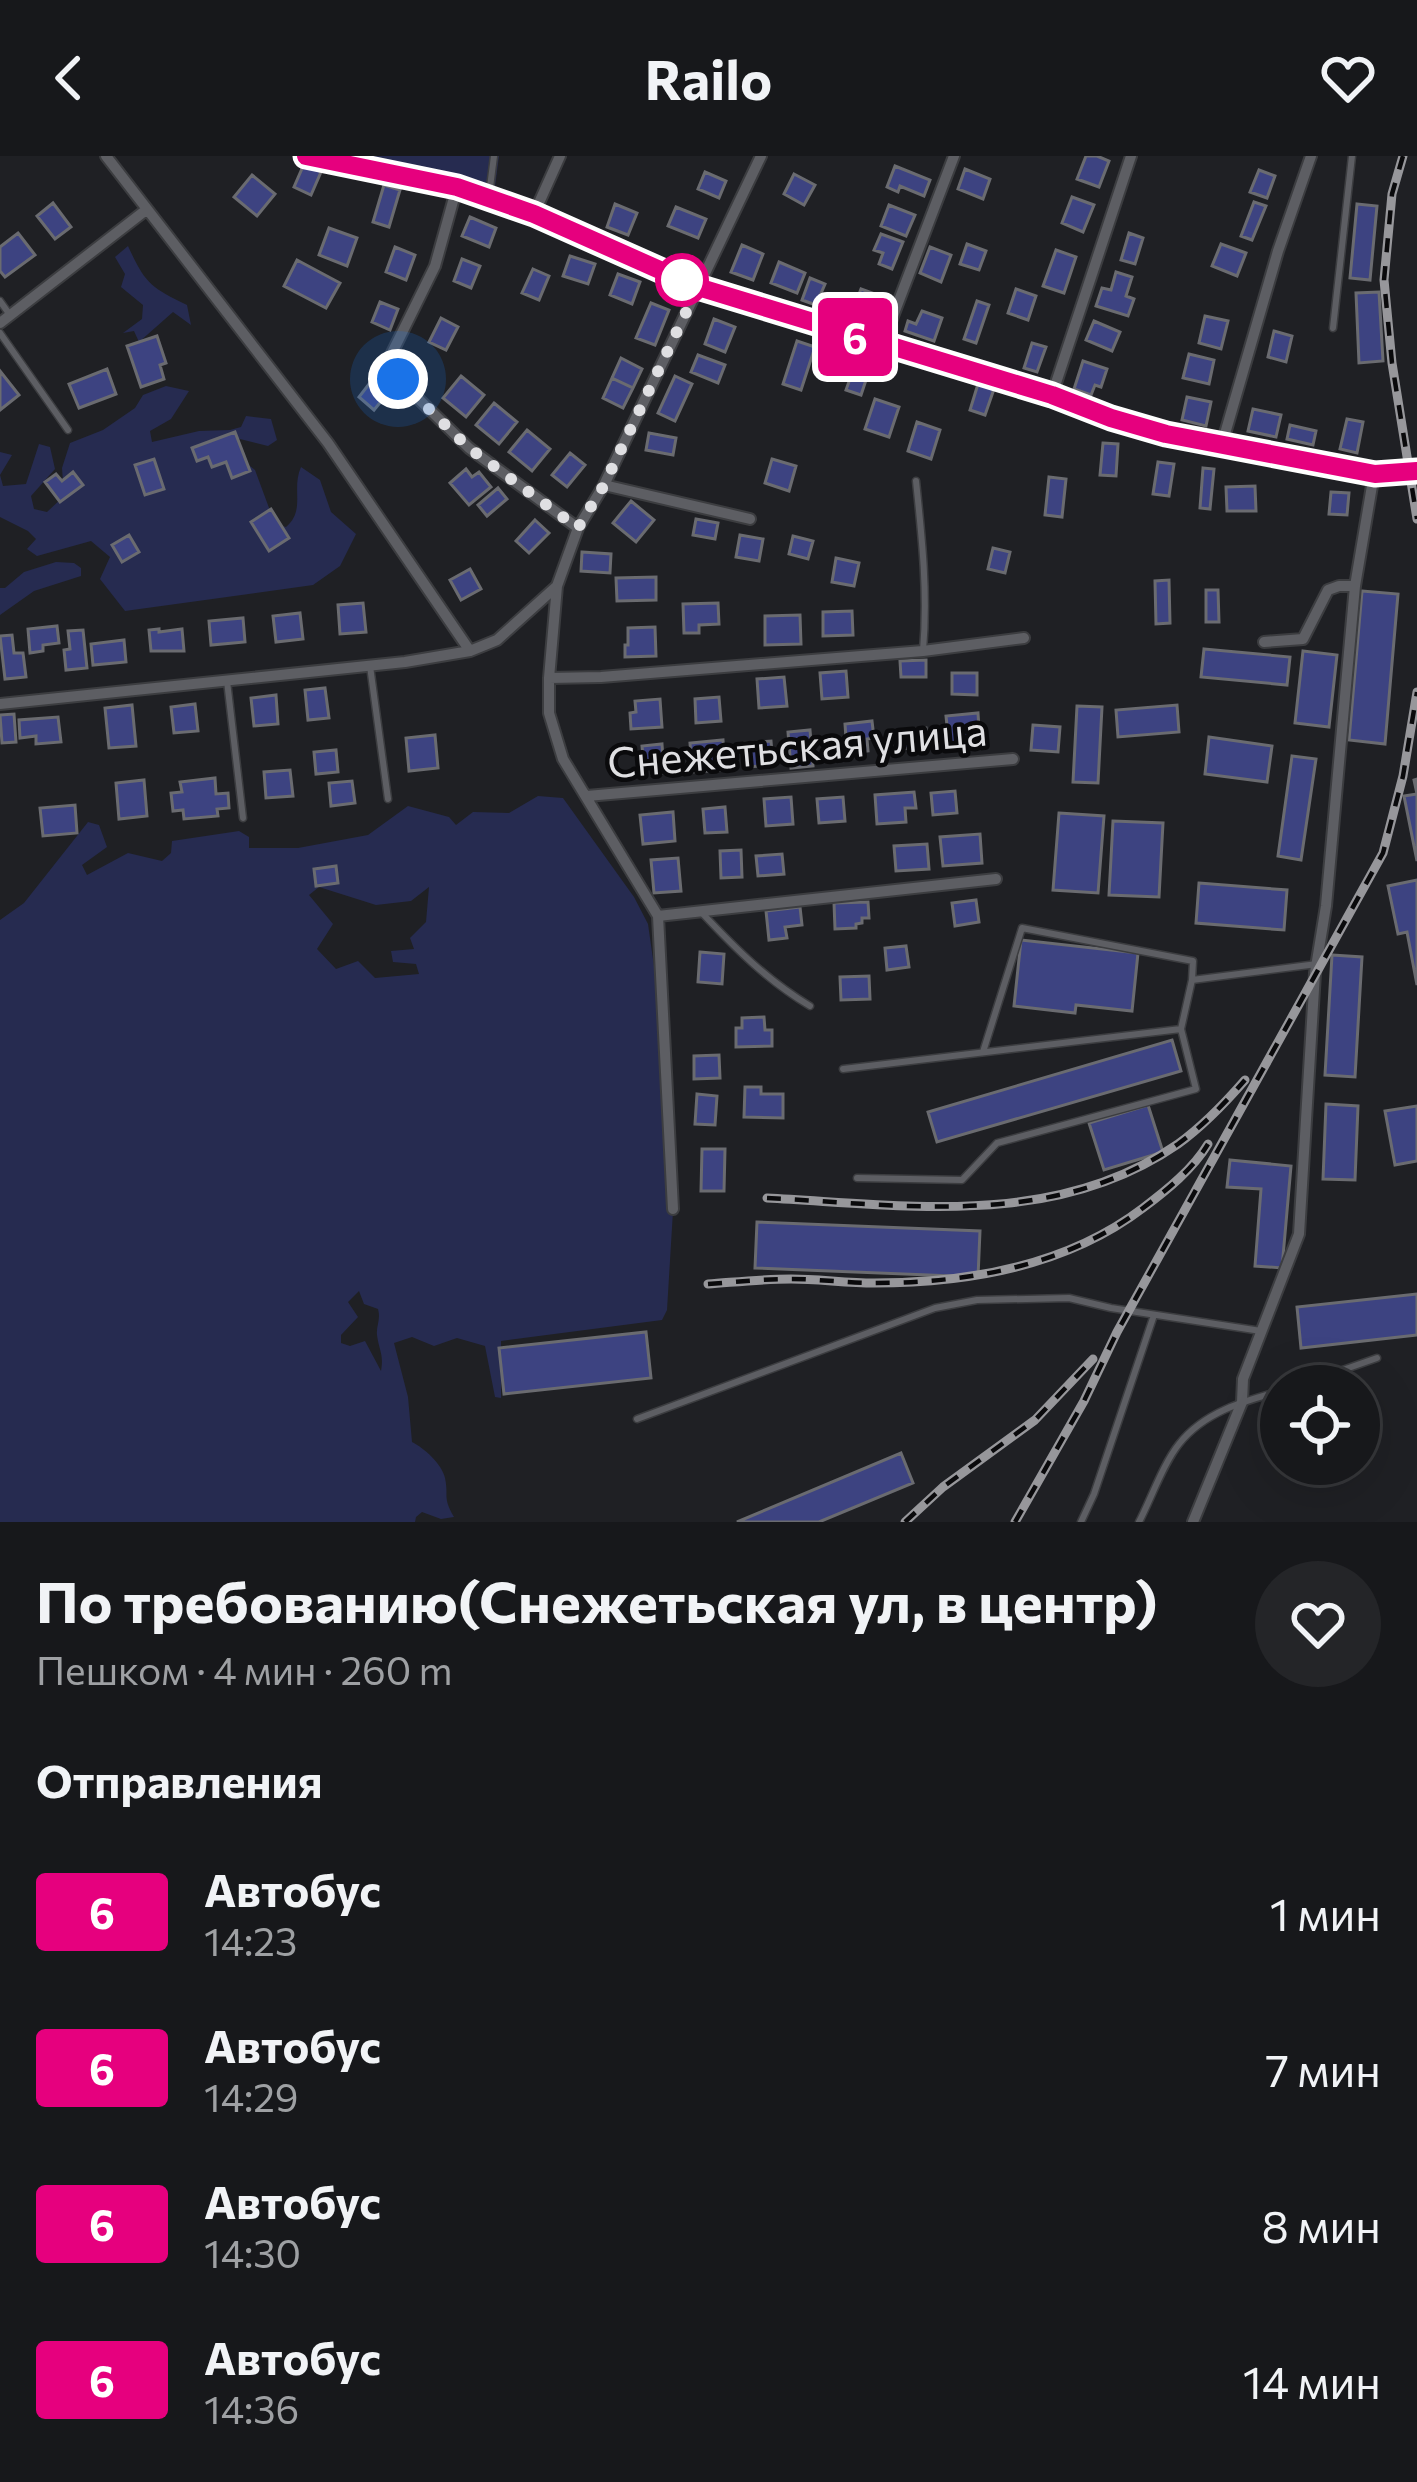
<!DOCTYPE html>
<html lang="ru">
<meta charset="utf-8">
<style>
:root{--surface:#17181b;--page:#242528;--text:#f1f3f6;--muted:#9ea0a3;--line:#36373a}
body{margin:0;font-family:Commissioner,sans-serif;background:var(--page);color:var(--text);height:100vh;display:flex;flex-direction:column;font-size:45px;white-space:nowrap}
*{box-sizing:border-box;margin:0}
p{font-size:39px;color:var(--muted)}
.icon{flex:none;width:66px;height:66px;fill:none;stroke:currentColor;stroke-width:2;stroke-linecap:round;stroke-linejoin:round}
.map{position:relative;height:1366px;overflow:hidden}
.details{display:flex;flex-direction:column;background:var(--surface);flex:1}
.details>*{flex:none}
.badge{padding:0 24px;border-radius:9px;font-size:42px;line-height:78px}
.fabs{position:absolute;left:1260px;top:1209px;display:grid;gap:24px}
.fabs a{display:grid;place-items:center;width:120px;height:120px;border-radius:50%;background:var(--surface);box-shadow:0 12px 48px #0002,0 0 0 3px var(--line);font-size:60px}
.you{position:absolute;width:60px;height:60px;margin:-30px;border:9px solid #fff;border-radius:50%;background:#1a73e8;box-shadow:0 0 0 18px #1a73e833}
.map>.badge{position:absolute;translate:-50% -50%;box-shadow:0 0 0 6px #fff}
h2{padding:0 36px;font-size:45px;line-height:108px}
.round{display:grid;place-items:center;flex:none;width:126px;height:126px;border-radius:63px;background:var(--page)}
.head{display:flex;align-items:center;justify-content:space-between;height:204px;padding:0 36px}
h1{font-size:57px;font-weight:700;line-height:90px}
ul{padding:0;list-style:none}
li{display:flex;align-items:center;gap:36px;height:156px;padding:0 36px}
li div{flex:1}
li b{display:block;font-size:45px}
li em{font-style:normal}
li .badge{min-width:132px;font-weight:700;text-align:center}
header{display:flex;justify-content:space-between;align-items:center;height:156px;padding:0 36px;background:var(--surface);font-size:54px;font-weight:700}
.map>svg:first-child{display:block}
.green{fill:#262b50;fill-rule:evenodd}
.building{fill:#3d4381;stroke:#6a6b70;stroke-width:3}
.lines{fill:none;stroke-linecap:round;stroke-linejoin:round}
.service-casing{stroke:#3c3d40;stroke-width:9}
.minor-casing{stroke:#3c3d40;stroke-width:14}
.tertiary-casing{stroke:#3c3d40;stroke-width:16}
.service{stroke:#5d5e63;stroke-width:6}
.minor{stroke:#5d5e63;stroke-width:10}
.tertiary{stroke:#5d5e63;stroke-width:14}
.rail-casing{stroke:#97979b;stroke-width:9}
.rail{stroke:#0a0a0c;stroke-width:4.5;stroke-dasharray:14;stroke-linecap:butt}
.line-casing{stroke:#fff;stroke-width:27}
.line{stroke:#e6007e;stroke-width:18}
.walk{stroke:#dfdfe2;stroke-width:12;stroke-dasharray:0 21.6}
.stop-dot{fill:#fff;stroke:#e6007e;stroke-width:6}
.labels{text-anchor:middle;dominant-baseline:central;stroke-width:9;stroke-linejoin:round;paint-order:stroke}
.street-label{font-size:42px;fill:#dfdfe2;stroke:#0a0a0c}
</style>
<header><svg class="icon" aria-label="back" viewBox="0 0 24 24"><path d="M15 5l-7 7 7 7"/></svg>Railo<svg class="icon" aria-label="heart" viewBox="0 0 24 24"><path d="M12 20l-8-8c-3-5 5-10 8-4 3-6 11-1 8 4z"/></svg></header>
<div class="map">
<svg width="1417" height="1366" viewBox="0 0 1417 1366">
<rect width="100%" height="100%" fill="#1f2024"/>
<!-- green -->
<path class="green" d="M360,0H499L495,31Z
M128,90C145,127 150,131 187,149L191,169L173,156L139,186L134,175L123,177L142,163L143,149L121,131L125,118L115,101Z
M166,230L189,235L171,263L150,275L152,286L199,275L230,274L241,271L246,260L271,263L277,284L268,290L232,281L235,298L255,314L275,368L286,371C306,354 291,333 301,311L320,324L331,356L356,378L340,410L313,429L125,455L100,423L110,401L91,385L37,400L27,393L36,383L28,375L0,361V296L12,299L0,319L3,330L26,328L39,288L50,291L55,313L31,340L34,353L47,356L64,340L62,312L70,287L103,274L135,252L143,239Z
M56,406L74,407L81,412V420L34,435L0,459V432H5L24,416Z
M538,640L563,642L634,741L648,768L672,936L675,1022L667,1154L662,1164L501,1185V1242L495,1241L485,1190L457,1182L434,1190L412,1181L394,1187L408,1241L412,1286C424,1292 442,1308 445,1322C449,1341 442,1340 454,1361L441,1363L422,1356L416,1361L415,1366H0V764L24,747L88,666L99,669L107,691L82,709L87,719L128,697L162,705L171,697L172,685L239,675L249,681V692H298L368,679L408,650L449,661L456,669L473,656L509,657ZM319,731L376,749L411,745L429,731L426,766L410,782L414,793L391,795L393,806L416,808L419,818L375,822L358,805L336,813L317,793L333,768L309,739ZM359,1135L364,1148L378,1153C381,1164 376,1170 377,1179C379,1195 384,1198 381,1215L365,1185L350,1190L341,1187V1179L358,1161L348,1146Z"/>
<!-- building -->
<path class="building" d="M1086,0H1097L1109,5L1099,31L1077,23Z
M304,8L321,16L311,39L294,31Z
M895,10L930,24L924,40L900,30L898,36L887,31Z
M965,13L990,23L983,43L958,33Z
M1259,14L1275,20L1267,42L1250,36Z
M705,16L726,25L719,42L698,33Z
M794,18L815,29L804,49L784,38Z
M252,19L275,38L257,60L234,41Z
M384,29L400,34L389,71L373,66Z
M1072,41L1094,49L1083,76L1062,67Z
M1254,46L1266,50L1252,84L1241,80Z
M53,47L71,71L55,83L37,60Z
M615,48L637,57L628,79L607,71Z
M1357,48L1377,50L1370,124L1350,122Z
M889,49L915,59L906,80L881,70Z
M676,51L706,63L698,82L668,70Z
M470,61L496,72L489,91L462,80Z
M329,72L357,82L347,110L319,99Z
M18,77L35,99L5,121L0,115V91Z
M1129,77L1143,82L1135,108L1121,104Z
M881,78L903,86L892,113L879,108L883,97L874,94Z
M967,88L986,95L979,114L960,108Z
M1221,88L1246,97L1237,120L1212,110Z
M742,89L763,98L753,124L731,116Z
M395,91L415,99L406,124L386,116Z
M930,91L951,99L941,126L920,117Z
M1056,94L1076,101L1064,137L1043,130Z
M570,100L595,108L588,128L563,120Z
M462,103L480,110L471,132L454,125Z
M297,104L340,127L326,152L284,130Z
M779,106L805,117L797,137L771,127Z
M533,113L549,120L539,144L522,137Z
M1116,116L1132,121L1126,140L1134,143L1128,160L1096,150L1102,132L1111,134Z
M618,118L640,126L632,148L610,139Z
M810,122L825,128L816,149L802,144Z
M861,133L883,141L872,168L851,159Z
M1016,133L1036,140L1028,164L1008,157Z
M1379,136L1383,205L1359,207L1356,137Z
M977,145L989,149L976,187L964,183Z
M380,146L398,153L390,174L372,166Z
M651,147L669,154L655,189L636,182Z
M922,155L942,162L934,185L905,175L908,165L916,168Z
M1205,160L1228,165L1221,193L1199,187Z
M441,162L458,171L446,194L429,186Z
M714,163L735,171L725,196L705,188Z
M1094,165L1120,176L1112,195L1086,184Z
M1274,175L1292,180L1286,206L1268,201Z
M157,180L166,207L160,209L164,223L141,231L127,190Z
M797,185L815,191L801,234L783,228Z
M1032,187L1046,191L1037,216L1024,212Z
M850,193L874,200L861,239L846,234L855,209L846,206Z
M1189,198L1214,204L1209,228L1183,222Z
M698,199L725,209L718,227L691,216Z
M621,202L642,213L633,232L612,222Z
M1083,205L1107,213L1101,231L1095,229L1091,239L1074,233Z
M107,213L116,238L79,252L69,228Z
M0,215L19,239L0,254Z
M376,219L392,232L374,254L359,241Z
M461,220L484,239L466,261L443,242Z
M675,220L692,228L675,265L658,257Z
M612,222L633,232L623,252L603,242Z
M978,228L994,233L985,259L970,254Z
M1187,241L1211,246L1206,270L1182,264Z
M875,243L899,251L889,281L865,273Z
M494,247L517,266L499,288L476,269Z
M1253,253L1281,259L1276,281L1248,275Z
M1347,263L1363,266L1357,297L1340,293Z
M917,266L940,274L931,303L908,295Z
M1290,269L1316,275L1313,289L1287,283Z
M527,274L550,293L532,315L509,296Z
M235,276L250,315L232,322L226,306L212,311L208,301L197,305L192,292Z
M649,277L676,282L673,299L646,294Z
M1103,287L1118,288L1116,320L1100,319Z
M570,297L585,309L567,331L552,319Z
M154,303L164,333L145,339L135,309Z
M772,303L796,310L789,335L765,327Z
M1158,306L1174,308L1169,340L1153,338Z
M1203,312L1214,313L1210,353L1200,352Z
M466,313L472,321L479,316L491,331L469,349L450,327Z
M73,316L83,329L60,346L45,326L56,318L62,325Z
M1049,321L1066,323L1062,361L1045,359Z
M1255,330L1256,355H1227L1226,331Z
M498,332L507,343L487,360L478,349Z
M1331,336L1349,337L1347,359L1329,358Z
M631,345L654,364L636,386L613,367Z
M271,353L289,382L269,395L251,366Z
M696,363L718,367L715,383L693,379Z
M535,364L549,377L529,397L516,385Z
M129,379L139,396L122,406L112,389Z
M740,379L763,383L759,405L736,401Z
M793,380L813,385L808,403L789,398Z
M993,392L1010,396L1005,417L988,413Z
M582,396L611,398L610,417L581,415Z
M836,402L859,407L854,430L832,426Z
M470,413L481,433L461,444L450,424Z
M656,421V444L617,445L616,422Z
M1169,424L1170,467L1156,468L1155,425Z
M1206,434H1218L1219,466H1206Z
M1362,435L1398,438L1385,588L1349,584Z
M363,447L366,476L340,478L338,449Z
M718,447L719,468L699,469V477H684L683,448Z
M852,455L853,479L823,480V456Z
M300,457L303,483L276,486L273,460Z
M800,459L801,488L765,489V460Z
M243,462L245,486L211,489L209,465Z
M57,470L59,487L43,489V495L30,497L28,473Z
M655,471L656,500L625,501V489H628V472Z
M159,473V476L182,473L184,495H151L149,474Z
M83,474L87,512L66,514L64,494L70,493L68,475Z
M12,479L14,497H23L26,521L5,523L0,480Z
M124,484L126,506L93,509L91,488Z
M1204,493L1290,501L1287,529L1201,521Z
M1303,495L1337,499L1329,571L1295,567Z
M926,504V521H901L900,505Z
M846,515L848,541L822,543L820,517Z
M952,517H977V539L952,538Z
M784,521L787,550L759,552L757,523Z
M325,532L329,562L308,564L305,534Z
M276,539L278,568L254,570L251,542Z
M719,541L721,565L696,567L695,543Z
M660,543L662,571L631,573L630,557L636,556L635,545Z
M195,548L198,575L174,577L171,551Z
M132,549L136,590L109,592L105,552Z
M1177,549L1179,576L1118,581L1116,554Z
M1077,550L1102,551L1098,627L1073,626Z
M978,557L980,587L949,589L946,560Z
M14,558L16,586L2,587L0,559Z
M58,561L61,586L36,588V580L20,582L19,564Z
M872,565L874,582L867,583L868,595L847,597L845,568Z
M1033,569L1060,571L1058,596L1031,594Z
M926,572L928,591L901,593L899,574Z
M810,574L813,610L791,612L788,576Z
M435,579L438,612L409,615L406,582Z
M1209,581L1272,590L1267,626L1205,618Z
M723,584L725,614L692,616L690,587Z
M771,585L773,609L747,611L745,587Z
M662,588L664,617L652,618V611H644L642,590Z
M336,594L338,616L316,618L314,596Z
M1292,600L1316,603L1301,704L1278,700Z
M290,614L293,640L266,642L264,616Z
M215,622L216,638L228,637L229,652L217,653L218,660L184,663L183,654L173,655L171,637L182,636L180,626Z
M1417,623V705L1404,640L1417,638L1414,624Z
M144,624L147,660L119,663L116,627Z
M352,625L355,647L331,650L329,627Z
M955,635L957,657L933,659L931,637Z
M914,636L916,652H905L906,666L877,668L875,639Z
M791,641L793,668L766,670L764,643Z
M843,641L845,665L819,667L817,643Z
M75,649L77,677L43,680L40,652Z
M725,651L727,676L705,677L703,653Z
M673,656L675,685L643,688L640,659Z
M1059,657L1104,660L1098,737L1053,734Z
M1113,665L1163,667L1159,741L1109,739Z
M980,678L982,707L943,710L940,681Z
M927,688L929,713L896,715L894,690Z
M741,694L742,721L721,722L720,695Z
M782,698L784,718L758,720L756,700Z
M678,702L681,735L654,737L651,704Z
M336,710L338,727L316,730L314,713Z
M1417,724V829L1407,776L1398,778L1388,730Z
M1199,727L1287,734L1284,774L1196,767Z
M976,744L979,766L955,770L952,747Z
M868,746L869,762H862V767L856,768V772L835,773L834,747Z
M800,751L802,769L785,771L787,782L769,784L766,755Z
M1021,784L1138,797L1132,855L1076,849L1075,857L1014,850Z
M906,790L909,811L887,814L885,792Z
M700,796L724,798L722,828L698,826Z
M1332,799L1362,801L1355,921L1325,919Z
M869,820L870,843L841,844L840,821Z
M764,861L765,874H772V890L736,891V872H742V862Z
M1172,884L1181,915L937,986L928,956Z
M719,899L720,922L694,923V900Z
M745,931H761V938H783V962L744,961Z
M697,938L717,940L715,969L695,968Z
M1326,948L1358,950L1355,1024L1323,1023Z
M1148,949L1163,996L1104,1014L1089,967Z
M1417,950V1005L1395,1009L1385,955Z
M702,993H725L724,1035H701Z
M1230,1004L1291,1010L1282,1112L1255,1110L1261,1033L1227,1031Z
M757,1066L980,1075L978,1121L755,1112Z
M1417,1138V1179L1301,1192L1297,1151Z
M646,1176L651,1222L504,1238L499,1192Z
M901,1297L913,1327L819,1366H737Z"/>
<g class="lines">
<defs>
<path id="service" d="M489,39L494,0
M0,145L10,159
M1333,172L1352,0
M0,177L68,274
M916,325C922,382 928,437 923,495
M370,510L388,643
M227,525L243,662
M703,758C736,793 768,825 810,850
M983,896L1022,772L1193,805L1192,824
M843,913L1181,873L1192,824L1317,808
M857,1022L962,1024L997,987L1196,933L1181,873
M1297,1230L1377,1202
M637,1263L935,1152L977,1144L1069,1142L1111,1152L1261,1175
M1081,1366L1094,1338L1154,1159
M1139,1366C1151,1343 1163,1308 1179,1288C1204,1256 1244,1245 1281,1235"/>
<path id="minor" d="M106,0L328,287L470,495
M457,31L435,110L389,203L398,223L469,292L578,372
M534,58L560,0
M0,167L146,54
M882,189L954,0
M1052,239L1131,0
M1222,288L1278,95L1311,0
M604,329L750,363
M1264,486L1303,483L1328,434L1339,430H1355
M549,522L601,521L923,495L1024,482
M0,548L405,506L470,495L497,484L557,430
M587,640L1013,603
M658,760L996,723
M673,1053L658,760L563,603L549,557V522L557,430L578,372L604,329L761,0
M1193,1366L1242,1246L1243,1223L1299,1078L1315,817L1326,750L1355,430L1374,318"/>
<path id="tertiary" d="M306,0L457,31L534,58L698,131L1052,239L1111,262L1166,277L1374,318L1417,315"/>
</defs>
<!-- service casing -->
<use href="#service" class="service-casing"/>
<!-- minor casing -->
<use href="#minor" class="minor-casing"/>
<!-- tertiary casing -->
<use href="#tertiary" class="tertiary-casing"/>
<!-- service -->
<use href="#service" class="service"/>
<!-- minor -->
<use href="#minor" class="minor"/>
<!-- tertiary -->
<use href="#tertiary" class="tertiary"/>
<defs>
<path id="rail" d="M1403,0L1392,38L1384,124L1392,207L1417,363
M767,1042C907,1049 1055,1073 1178,988C1203,970 1225,947 1245,924
M708,1128C736,1126 763,1123 791,1123C818,1123 846,1127 874,1127C968,1127 1067,1110 1143,1052C1167,1034 1193,1013 1208,988
M905,1366L943,1331L1035,1264L1093,1203
M1015,1366L1084,1245L1117,1176L1383,697L1403,620L1417,536"/>
</defs>
<!-- rail casing -->
<use href="#rail" class="rail-casing"/>
<!-- rail -->
<use href="#rail" class="rail"/>
</g>
<g class="lines">
<defs>
<path id="line" d="M306,0L457,31L534,58L698,131L1052,239L1111,262L1166,278L1375,318L1417,315"/>
</defs>
<!-- line casing -->
<use href="#line" class="line-casing"/>
<!-- line -->
<use href="#line" class="line"/>
<!-- walk -->
<path class="walk" d="M398,223L469,292L578,372L604,329L698,131L682,124"/>
</g>
<!-- markers -->
<circle class="stop-dot" cx="682" cy="124" r="24"/>
<g class="labels">
<!-- street labels -->
<g class="street-label">
<text transform="translate(797 589) rotate(-5)">Снежетьская улица</text>
</g>
</g>
</svg>
<div class="fabs">
<a><svg class="icon" aria-label="locate" viewBox="0 0 24 24"><circle cx="12" cy="12" r="6"/><path d="M12 2v4M12 18v4M2 12h4M18 12h4"/></svg></a>
</div>
<div class="you" style="left:398px;top:223px"></div>
<b class="badge" style="left:855px;top:181px;background:#e6007e;color:#fff">6</b>
</div>
<section class="details">
<div class="head"><div><h1>По требованию(Снежетьская ул, в центр)</h1><p>Пешком · 4 мин · 260 m</p></div><a class="round"><svg class="icon" aria-label="heart" viewBox="0 0 24 24"><path d="M12 20l-8-8c-3-5 5-10 8-4 3-6 11-1 8 4z"/></svg></a></div>
<h2>Отправления</h2>
<ul>
<li><span class="badge" style="background:#e6007e;color:#fff">6</span><div><b>Автобус</b><p>14:23</p></div><em>1 мин</em></li>
<li><span class="badge" style="background:#e6007e;color:#fff">6</span><div><b>Автобус</b><p>14:29</p></div><em>7 мин</em></li>
<li><span class="badge" style="background:#e6007e;color:#fff">6</span><div><b>Автобус</b><p>14:30</p></div><em>8 мин</em></li>
<li><span class="badge" style="background:#e6007e;color:#fff">6</span><div><b>Автобус</b><p>14:36</p></div><em>14 мин</em></li>
</ul>
</section>
